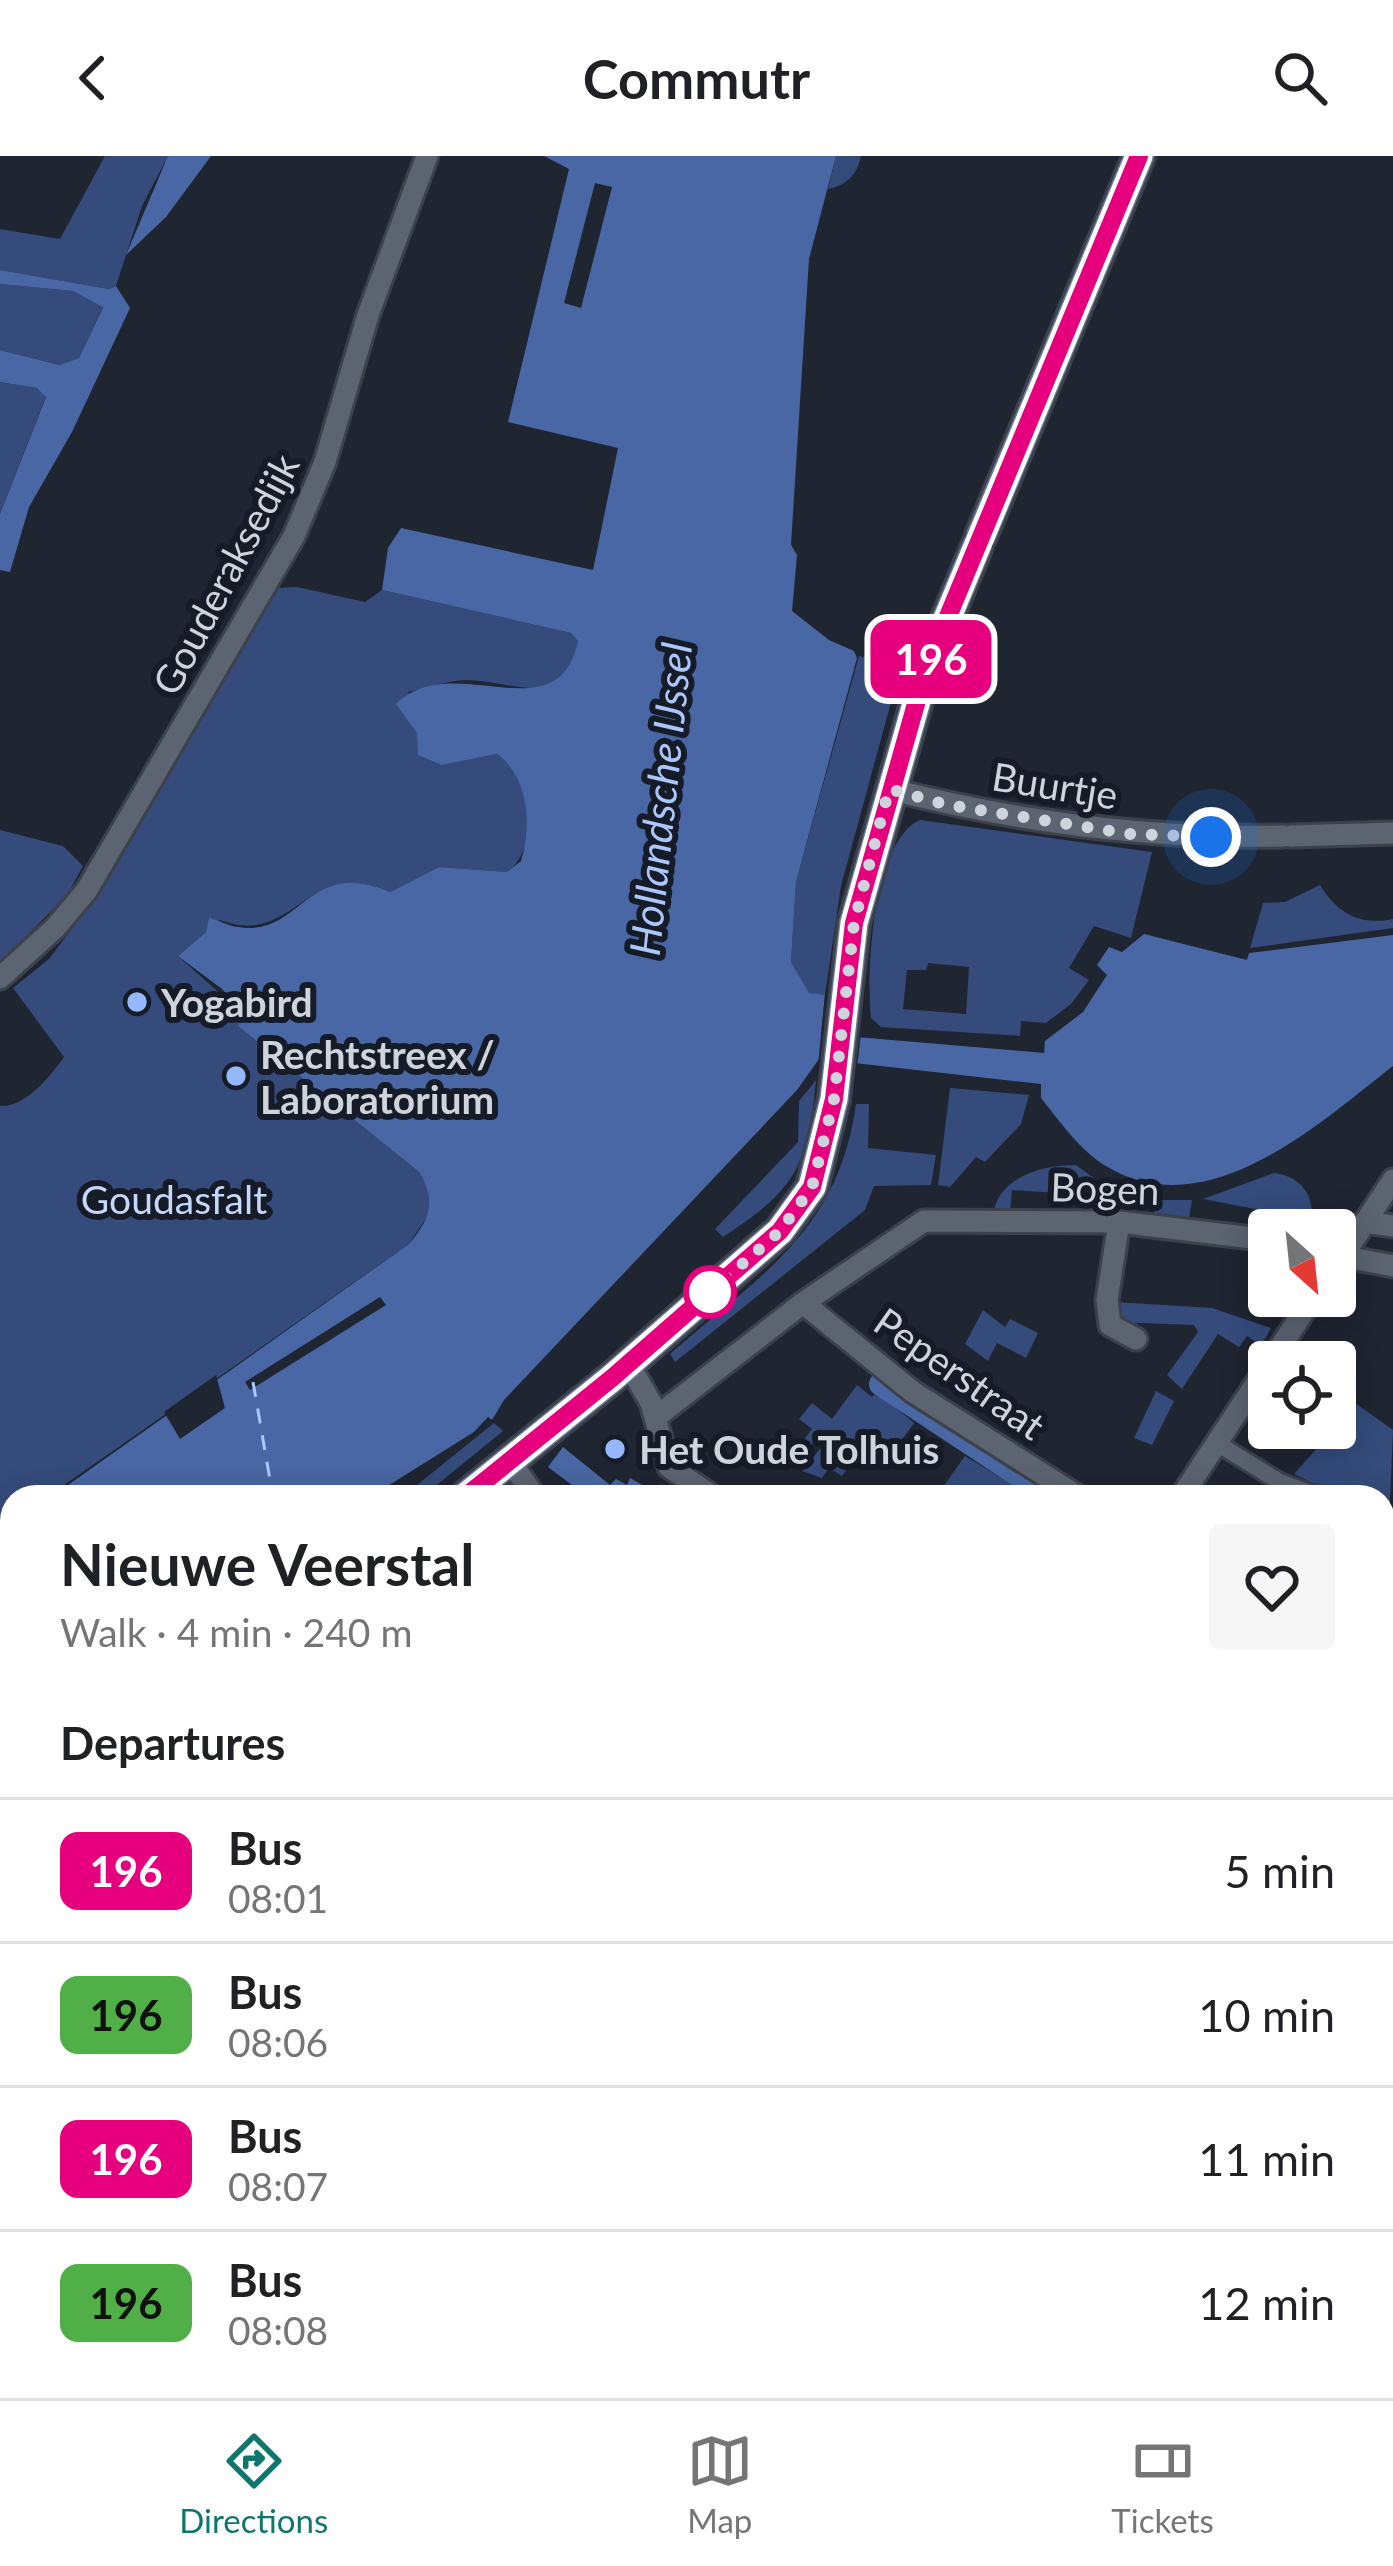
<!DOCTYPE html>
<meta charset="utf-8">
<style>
:root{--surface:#fff;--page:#f6f6f6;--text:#202124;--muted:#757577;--line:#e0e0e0;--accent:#0f766e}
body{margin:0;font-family:Lato,sans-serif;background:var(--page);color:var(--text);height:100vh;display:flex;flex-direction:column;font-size:45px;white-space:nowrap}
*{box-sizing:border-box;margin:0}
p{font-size:39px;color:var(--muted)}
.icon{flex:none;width:66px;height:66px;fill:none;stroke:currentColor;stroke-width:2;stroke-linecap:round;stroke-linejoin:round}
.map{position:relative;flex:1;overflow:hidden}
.side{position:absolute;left:0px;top:1329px;width:1395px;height:915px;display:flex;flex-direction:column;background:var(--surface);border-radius:36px 36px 0 0;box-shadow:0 6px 30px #0003}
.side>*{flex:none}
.badge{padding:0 24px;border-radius:18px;font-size:42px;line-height:78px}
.needle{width:78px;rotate:153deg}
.controls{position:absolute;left:1248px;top:1053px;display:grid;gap:24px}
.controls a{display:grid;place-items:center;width:108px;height:108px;border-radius:12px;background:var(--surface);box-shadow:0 6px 30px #0003;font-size:60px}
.you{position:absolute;width:60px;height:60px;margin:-30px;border:9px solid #fff;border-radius:50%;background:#1a73e8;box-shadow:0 0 0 18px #1a73e833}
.map>.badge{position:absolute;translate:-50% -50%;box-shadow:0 0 0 6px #fff}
h2{padding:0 60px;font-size:45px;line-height:108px}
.round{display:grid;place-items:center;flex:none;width:126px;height:126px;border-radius:12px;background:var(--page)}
.headline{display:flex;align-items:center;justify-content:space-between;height:204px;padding:0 60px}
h1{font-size:57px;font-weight:700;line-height:90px}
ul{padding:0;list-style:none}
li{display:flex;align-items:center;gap:36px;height:144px;padding:0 60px;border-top:3px solid var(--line)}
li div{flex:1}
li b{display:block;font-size:45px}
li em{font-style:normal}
li .badge{min-width:132px;font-weight:700;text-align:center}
header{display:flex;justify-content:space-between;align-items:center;height:156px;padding:0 60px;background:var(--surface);font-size:54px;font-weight:700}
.tab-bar{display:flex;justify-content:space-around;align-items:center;height:168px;border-top:3px solid var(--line);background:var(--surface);font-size:33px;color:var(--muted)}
.tab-bar a{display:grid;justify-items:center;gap:6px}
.tab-bar .active{color:var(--accent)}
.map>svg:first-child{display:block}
.green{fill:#344b7b;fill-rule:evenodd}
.water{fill:#4967a4}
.pier{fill:#1f2531}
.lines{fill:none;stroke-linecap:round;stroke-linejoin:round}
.canal{stroke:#4967a4;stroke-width:24}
.ferry{stroke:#abc6fb;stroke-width:3;stroke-dasharray:15 12;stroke-linecap:butt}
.pedestrian-casing{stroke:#3c414b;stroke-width:22}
.minor-casing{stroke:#3c414b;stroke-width:27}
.secondary-casing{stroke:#3c414b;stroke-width:36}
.pedestrian{stroke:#5c6472;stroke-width:16}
.minor{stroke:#5c6472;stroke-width:21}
.secondary{stroke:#667694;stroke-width:30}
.line-casing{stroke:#fff;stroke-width:27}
.line{stroke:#e6007e;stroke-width:18}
.walk{stroke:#cfd3db;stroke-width:12;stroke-dasharray:0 21.6}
.poi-dot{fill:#94b7fd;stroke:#161c27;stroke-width:4.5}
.stop-dot{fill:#fff;stroke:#e6007e;stroke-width:6}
.labels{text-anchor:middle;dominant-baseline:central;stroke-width:12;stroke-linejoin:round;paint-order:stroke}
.street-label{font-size:39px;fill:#cfd3db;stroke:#161c27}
.poi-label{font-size:39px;font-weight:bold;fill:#cfd3db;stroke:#161c27;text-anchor:start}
.park-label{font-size:39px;fill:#c5d7fb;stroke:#161c27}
.water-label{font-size:42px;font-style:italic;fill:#abc6fb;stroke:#161c27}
</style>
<header><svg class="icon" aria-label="back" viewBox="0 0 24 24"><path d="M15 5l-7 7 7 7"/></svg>Commutr<svg class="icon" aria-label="search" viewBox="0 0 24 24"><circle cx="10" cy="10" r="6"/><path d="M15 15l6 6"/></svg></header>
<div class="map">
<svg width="1393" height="2242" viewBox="0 0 1393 2242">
<rect width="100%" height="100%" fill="#1f2531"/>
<!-- green -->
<path class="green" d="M105,0H168L142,50L116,130L109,133L0,114V73L60,83Z
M836,0H861C857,19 847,29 828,33Z
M0,128L73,135L103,150L79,202L61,209L0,194Z
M0,226L37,232L46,240L0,358Z
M297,431L365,446L382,434L571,477L579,485C563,558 515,524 464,524C446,525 426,532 408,536L442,609L497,598C531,623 541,688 508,716L439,711L390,736C306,699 294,793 220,764L178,800L242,857L238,870L419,1016L431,1036L430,1056L409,1088L47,1341H12V1365L0,1374V950C24,952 50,921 64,901L13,832L49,803L83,758L279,432Z
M859,500L895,510L899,517L841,730L825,839L809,838L791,806L796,726Z
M920,664L1152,696L1131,782L1094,770L1069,812L1089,824L1071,848L1046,867L1021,865L1020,880L881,871L871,862C866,816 873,684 920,664ZM928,807L969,811L966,858L903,853L907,814H926Z
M0,674L63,690L83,710L67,739L0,807Z
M1320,729C1337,757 1360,770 1393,763V772L1250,792L1263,747L1285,746Z
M816,924C808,1009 797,1033 723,1081L715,1073L798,986L799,945Z
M950,932L1029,939L1021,968L985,1006L976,1001L950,1031L938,1029Z
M856,948H869L868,992L936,999L931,1029L874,1030L865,1054L675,1206L670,1198C761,1118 838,1076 856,948Z
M1076,1009L1120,1041L1012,1034L1010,1056L993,1058C999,1020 1043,1009 1076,1009Z
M1274,1017C1300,1020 1314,1038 1312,1064L1203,1043Z
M1156,1044H1192L1189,1062L1154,1060Z
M1115,1146L1212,1152L1271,1172L1261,1190L1247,1180L1239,1191L1218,1178L1182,1233L1167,1219L1198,1176L1194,1169L1116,1166Z
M983,1154L1005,1171L1010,1163L1038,1177L1026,1202L997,1187L988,1205L965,1188Z
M857,1229L872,1241L877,1236L914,1267L896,1292L872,1277L842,1320L829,1312L822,1322L802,1315L829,1282L821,1277L802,1303L794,1297L812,1273L799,1263L812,1247L832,1263Z
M1156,1235L1174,1245L1152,1289L1134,1282Z
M1351,1244L1393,1274L1390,1346L1341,1341L1294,1318L1335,1272Z
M494,1267L503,1275L422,1341H402Z
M965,1300L1033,1341H936Z
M12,1632V1732L0,1730V1638Z
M0,2093L12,2105V2163L0,2155Z
M171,2232H248L254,2240L214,2242L198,2235L178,2242Z
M526,2232H600L606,2242H532Z"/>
<!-- water -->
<path class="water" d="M168,0H211L166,61L126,99Z
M544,0H836L809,103L791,389L797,399L792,455L829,484L854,495L857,502L796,726L791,806L809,837L825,839L821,878L1044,897L1045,885L1083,856L1107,819L1097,809L1109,791L1122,796L1144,778L1247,804L1249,797L1393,779V910C1321,966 1212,1067 1113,1014C1082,998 1062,968 1041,942V928L819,903L797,934L504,1244L492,1264L488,1261L474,1276L370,1341H51L409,1088C430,1063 437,1045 419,1016L238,870L242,857L222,833L178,800L206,776L209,762C219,764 228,770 238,771C301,782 307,700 390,736L439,711L507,716L521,705C532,669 529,622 497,598L442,609L418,599L417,577L396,548C452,491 558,581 578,485L571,477L382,434L388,392L401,372L593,414L618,292L508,266L569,13Z
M0,114L109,133L116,130L130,152L72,276L29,351L10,416L0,414V358L46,241L37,232L0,226V194L60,209L79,202L103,151L73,135L0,128Z
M563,1291L610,1329L616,1323L627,1329L630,1322L655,1336L661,1328L683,1341H588L548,1311Z
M12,1366V1545L0,1551V1374Z
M1383,1811L1393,1818V1886L1383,1879Z
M437,2232H529L535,2242H444Z"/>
<!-- pier -->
<path class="pier" d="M595,27L612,31L581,152L564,147Z
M825,839L831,840L828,873L861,876L857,913L822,910L817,920Z
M380,1141L386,1149L250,1234L245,1226Z
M216,1219L225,1252L180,1283L164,1256Z"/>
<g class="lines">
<!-- canal -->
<path class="canal" d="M881,1228L1052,1341
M1383,1559L1393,1566"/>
<!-- ferry -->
<path class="ferry" d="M253,1226L273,1341"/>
<defs>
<path id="pedestrian" d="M1215,1286L1280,1326L1319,1341"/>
<path id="minor" d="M889,633C1018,666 1150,683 1283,680
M1291,680L1393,677
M0,822L55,772L87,734L294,380L325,306L368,159L427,0
M1119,1066L1107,1144L1110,1169L1136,1183
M1364,1066L1393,1070
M1336,1099L1393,1110
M1335,1112L1393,1024
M803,1147L913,1236L1079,1341
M628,1207L651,1247L669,1311L714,1341
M656,1261L803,1147L924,1065L1119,1066L1269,1084
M510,1305L535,1341
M1181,1341L1314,1140
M1383,1538L1393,1545
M1383,1792L1393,1799
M1383,1902L1393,1908
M0,2015L12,2032
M159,2232L166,2242
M878,2232L887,2242
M1177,2232L1186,2242
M0,2241L12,2232
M707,2242L720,2232"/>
<path id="secondary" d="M981,380L1139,0
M465,1341L612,1222L780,1075L812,1031L834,943L854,767L925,516L977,390
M0,1611L12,1605
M0,1756H12
M409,2232L416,2242"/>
</defs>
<!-- pedestrian casing -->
<use href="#pedestrian" class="pedestrian-casing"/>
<!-- minor casing -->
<use href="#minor" class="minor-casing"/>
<!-- secondary casing -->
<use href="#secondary" class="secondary-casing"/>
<!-- pedestrian -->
<use href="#pedestrian" class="pedestrian"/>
<!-- minor -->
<use href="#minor" class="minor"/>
<!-- secondary -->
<use href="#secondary" class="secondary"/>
</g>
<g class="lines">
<defs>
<path id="line" d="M465,1341L612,1222L780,1075L812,1031L834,943L854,767L925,516L1139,0"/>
</defs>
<!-- line casing -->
<use href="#line" class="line-casing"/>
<!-- line -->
<use href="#line" class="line"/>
<!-- walk -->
<path class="walk" d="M710,1136L780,1075L812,1031L834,943L854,767L889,633L948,649L1130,678L1211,681"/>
</g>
<!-- markers -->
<g class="poi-dot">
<circle cx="137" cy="846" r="12"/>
<circle cx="236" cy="920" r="12"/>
<circle cx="615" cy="1293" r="12"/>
</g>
<circle class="stop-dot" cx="710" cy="1136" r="24"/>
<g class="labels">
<!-- street labels -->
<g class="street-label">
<text transform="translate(225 418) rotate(-62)">Gouderaksedijk</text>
<text transform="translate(1055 629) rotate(9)">Buurtje</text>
<text transform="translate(1105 1032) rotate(2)">Bogen</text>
<text transform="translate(960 1217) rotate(35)">Peperstraat</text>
</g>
<!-- poi labels -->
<g class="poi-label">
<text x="161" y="846">Yogabird</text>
<text x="260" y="898">Rechtstreex /<tspan x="260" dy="45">Laboratorium</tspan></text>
<text x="639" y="1293">Het Oude Tolhuis</text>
</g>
<!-- park labels -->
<g class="park-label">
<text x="174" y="1043">Goudasfalt</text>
</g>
<!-- water labels -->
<g class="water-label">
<text transform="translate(660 643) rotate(-84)">Hollandsche IJssel</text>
</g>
</g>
</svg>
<div class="controls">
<a><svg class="needle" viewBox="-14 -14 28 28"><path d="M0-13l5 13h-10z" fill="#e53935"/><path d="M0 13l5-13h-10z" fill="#757577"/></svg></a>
<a><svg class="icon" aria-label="locate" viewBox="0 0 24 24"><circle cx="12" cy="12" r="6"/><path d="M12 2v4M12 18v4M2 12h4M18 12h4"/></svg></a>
</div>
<div class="you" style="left:1211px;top:681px"></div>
<b class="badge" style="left:931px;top:503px;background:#e6007e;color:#fff">196</b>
<section class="side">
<div class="headline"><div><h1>Nieuwe Veerstal</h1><p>Walk · 4 min · 240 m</p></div><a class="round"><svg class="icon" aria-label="heart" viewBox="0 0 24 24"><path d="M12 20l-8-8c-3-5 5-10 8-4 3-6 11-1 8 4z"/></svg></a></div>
<h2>Departures</h2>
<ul>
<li><span class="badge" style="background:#e6007e;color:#fff">196</span><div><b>Bus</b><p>08:01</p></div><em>5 min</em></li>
<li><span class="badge" style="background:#50af46;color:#111">196</span><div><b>Bus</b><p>08:06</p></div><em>10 min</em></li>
<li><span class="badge" style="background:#e6007e;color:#fff">196</span><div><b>Bus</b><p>08:07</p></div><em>11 min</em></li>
<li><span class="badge" style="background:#50af46;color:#111">196</span><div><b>Bus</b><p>08:08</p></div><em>12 min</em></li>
</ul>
</section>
</div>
<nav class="tab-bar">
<a class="active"><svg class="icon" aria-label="directions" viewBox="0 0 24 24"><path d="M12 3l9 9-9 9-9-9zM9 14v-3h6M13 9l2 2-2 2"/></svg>Directions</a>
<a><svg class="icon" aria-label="map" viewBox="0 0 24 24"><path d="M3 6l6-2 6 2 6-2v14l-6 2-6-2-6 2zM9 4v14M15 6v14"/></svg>Map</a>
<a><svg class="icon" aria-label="tickets" viewBox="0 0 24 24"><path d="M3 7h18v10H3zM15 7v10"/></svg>Tickets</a>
</nav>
